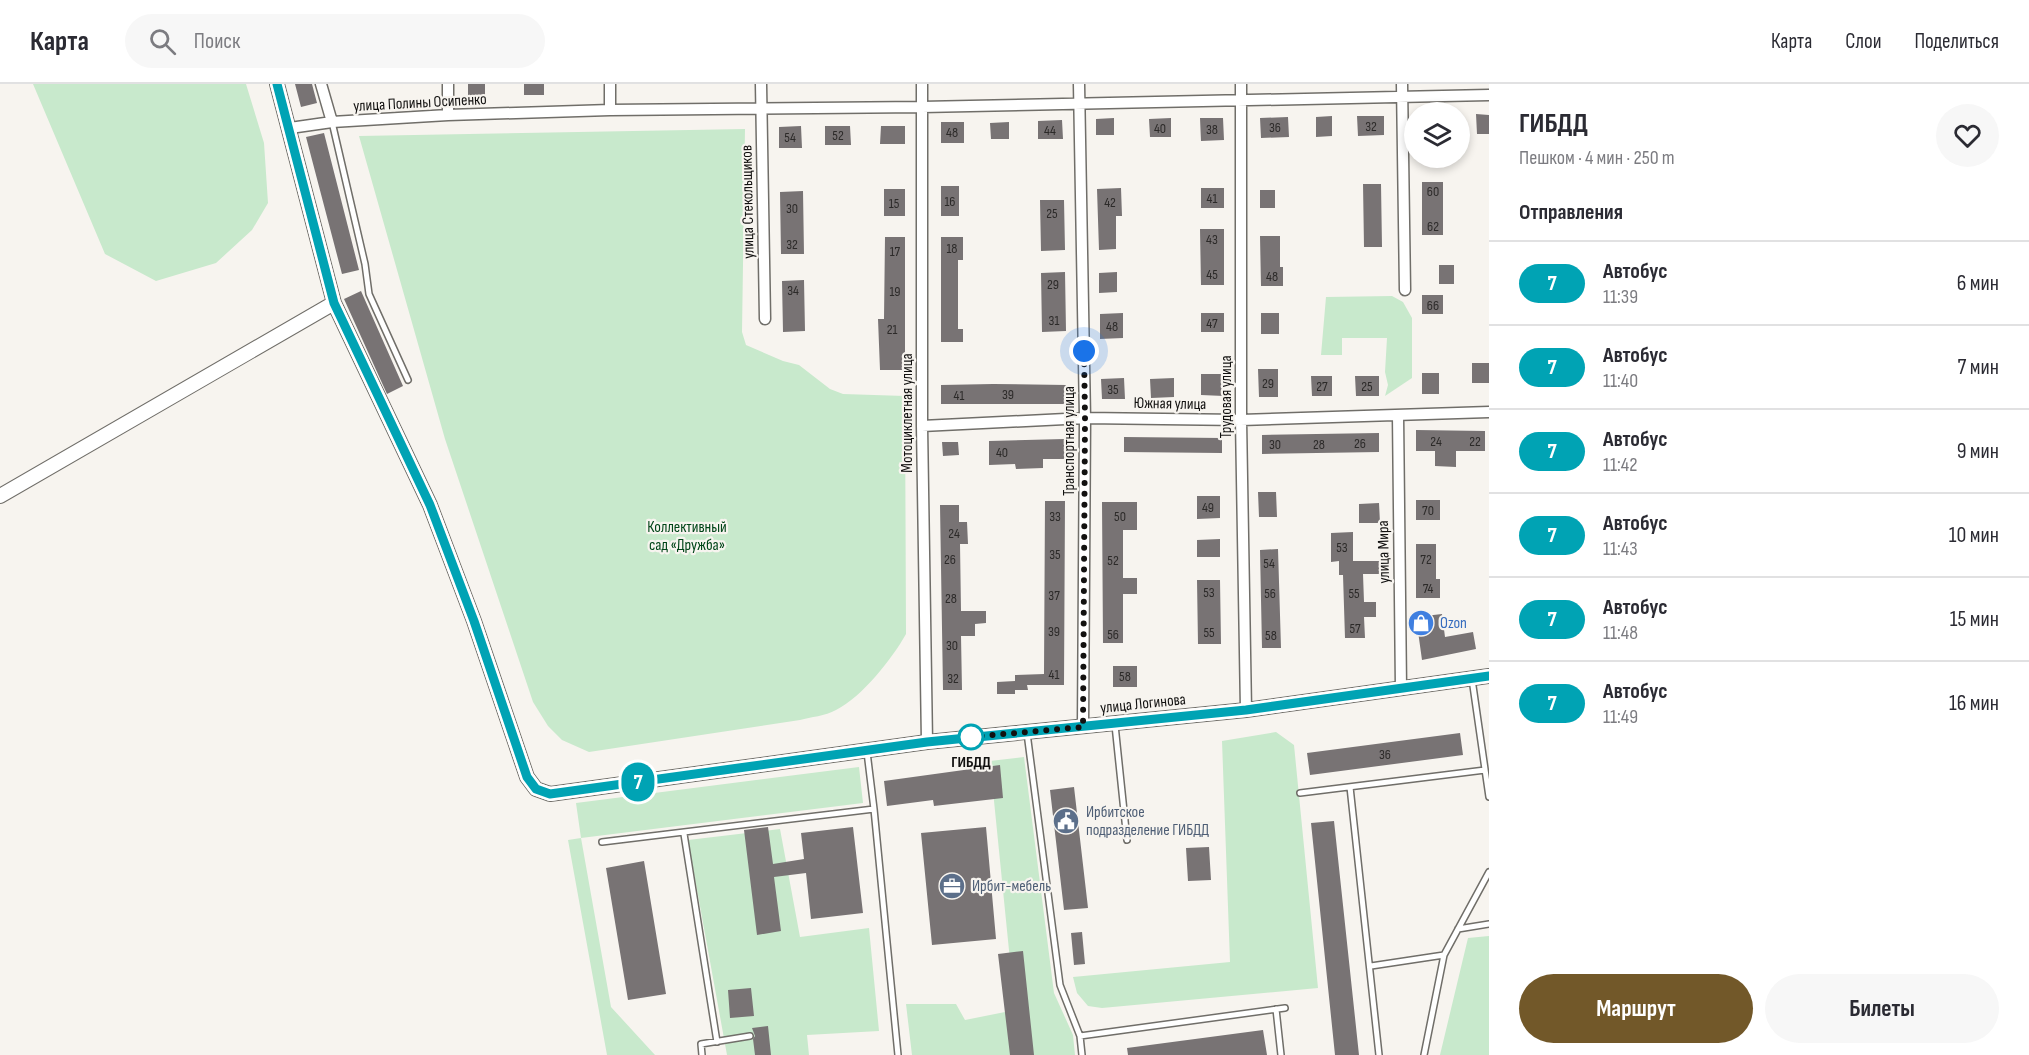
<!DOCTYPE html>
<html lang="ru">
<meta charset="utf-8">
<style>
:root{--surface:#fff;--page:#f7f7f7;--text:#2b2b33;--muted:#7c7c81;--line:#e1e1e2;--accent:#725829}
body{margin:0;font-family:"Sofia Sans Condensed",sans-serif;background:var(--page);color:var(--text);height:100vh;display:flex;flex-direction:column;font-size:22px;white-space:nowrap}
*{box-sizing:border-box;margin:0}
p{font-size:20px;color:var(--muted)}
.icon{flex:none;width:33px;height:33px;fill:none;stroke:currentColor;stroke-width:2;stroke-linecap:round;stroke-linejoin:round}
.map{position:relative;flex:1;overflow:hidden}
.sheet{display:flex;flex-direction:column;background:var(--surface);width:540px}
.sheet>*{flex:none}
.badge{padding:0 12px;border-radius:20px;font-size:21px;line-height:39px}
.buttons{position:absolute;left:1404px;top:18px;display:grid;gap:12px}
.buttons a{display:grid;place-items:center;width:66px;height:66px;border-radius:50%;background:var(--surface);box-shadow:0 3px 9px #0003;font-size:30px}
.you{position:absolute;width:30px;height:30px;margin:-15px;border:4px solid #fff;border-radius:50%;background:#1a73e8;box-shadow:0 0 0 9px #1a73e833}
.map>.badge{position:absolute;translate:-50% -50%;box-shadow:0 0 0 3px #fff}
h2{padding:0 30px;font-size:22px;line-height:54px}
.round{display:grid;place-items:center;flex:none;width:63px;height:63px;border-radius:32px;background:var(--page)}
.overview{display:flex;align-items:center;justify-content:space-between;height:102px;padding:0 30px}
h1{font-size:28px;font-weight:700;line-height:45px}
.action{display:flex;gap:12px;margin-top:auto;padding:12px 30px}
.action a{flex:1;height:69px;border-radius:36px;background:var(--accent);color:#fff;font-size:24px;font-weight:700;line-height:69px;text-align:center}
.action a+a{background:var(--page);color:var(--text)}
ul{padding:0;list-style:none}
li{display:flex;align-items:center;gap:18px;height:84px;padding:0 30px;border-top:2px solid var(--line)}
li div{flex:1}
li b{display:block;font-size:22px}
li em{font-style:normal}
li .badge{min-width:66px;font-weight:700;text-align:center}
header{display:flex;align-items:center;gap:36px;box-sizing:border-box;height:84px;padding:0 30px;background:var(--surface);border-bottom:2px solid var(--line)}
header strong{font-size:28px}
nav{display:flex;gap:33px;margin-inline-start:auto;font-size:21px}
.search{width:420px;height:54px;background:var(--page);display:flex;align-items:center;gap:15px;box-sizing:border-box;padding:0 21px;border-radius:33px;color:var(--muted);font-size:22px}
main{display:flex;flex:1;min-height:0}
.map>svg:first-child{display:block}
.green{fill:#c8e9cc}
.building{fill:#787374}
.lines{fill:none;stroke-linecap:round;stroke-linejoin:round}
.service-casing{stroke:#706e69;stroke-width:8}
.minor-casing{stroke:#706e69;stroke-width:13}
.tertiary-casing{stroke:#706e69;stroke-width:16}
.service{stroke:#fff;stroke-width:5}
.minor{stroke:#fff;stroke-width:10}
.tertiary{stroke:#fff;stroke-width:14}
.line-casing{stroke:#fff;stroke-width:14}
.line{stroke:#00a3b4;stroke-width:9}
.walk{stroke:#121110;stroke-width:6;stroke-dasharray:0 10.8}
.stop-dot{fill:#fff;stroke:#00a3b4;stroke-width:3}
.labels{text-anchor:middle;dominant-baseline:central;stroke-width:4.5;stroke-linejoin:round;paint-order:stroke}
.number-label{font-size:14px;fill:#2c2a29}
.street-label{font-size:16px;fill:#121110;stroke:#f7f4ef}
.park-label{font-size:16px;fill:#004518;stroke:#f7f4ef}
.shop-label{font-size:16px;fill:#366cbe;stroke:#f7f4ef;text-anchor:start}
.stop-label{font-size:16px;font-weight:bold;fill:#121110;stroke:#f7f4ef}
.service-label{font-size:16px;fill:#4e5e75;stroke:#f7f4ef;text-anchor:start}
</style>
<header>
<strong>Карта</strong>
<div class="search"><svg class="icon" aria-label="search" viewBox="0 0 24 24"><circle cx="10" cy="10" r="6"/><path d="M15 15l6 6"/></svg>Поиск</div>
<nav><a>Карта</a><a>Слои</a><a>Поделиться</a></nav>
</header>
<main>
<div class="map">
<svg width="1489" height="971" viewBox="0 0 1489 971">
<rect width="100%" height="100%" fill="#f7f4ef"/>
<!-- green -->
<path class="green" d="M33,0H246L264,59L268,119L252,146L216,179L156,197L105,170Z
M745,45L742,248L746,261L783,277L799,281L830,305L843,310L905,312L906,550C892,575 862,613 836,626C825,632 811,633 800,636L589,668L562,656L548,642L533,618L445,355L359,52Z
M1392,212L1403,218L1412,234V294L1385,312L1388,301L1385,288L1387,254H1342V271H1321L1326,213Z
M1276,648L1294,661L1318,904L1102,924L1088,922L1077,909L1073,893L1230,878L1222,657Z
M1024,673L1054,909L1073,951L1075,971H912L906,920H956L965,936L1015,926L990,677Z
M859,683L863,719L581,754L611,923L655,971H607L568,756L581,754L576,719Z
M780,745L800,853L869,844L879,947L807,951L809,971H727L688,756Z
M1489,852V971H1440L1468,854Z"/>
<!-- building -->
<path class="building" d="M295,0H312L317,19L301,23Z
M468,0H485V13H468Z
M524,0H544V11H524Z
M1476,30L1489,31V50H1477Z
M1332,32V52L1316,53V33Z
M1357,32H1384V51L1358,52Z
M1288,33L1289,53L1261,54L1260,34Z
M1114,34V51H1096V35Z
M1171,34V53H1150L1149,35Z
M1200,34H1223L1224,56L1201,57Z
M1062,36L1063,55H1038V37Z
M941,38H964V59H941Z
M1009,38V55H991L990,39Z
M801,42L802,64H779V43Z
M825,42H850L851,61H825Z
M881,42H905V60H880Z
M324,49L359,186L342,190L306,53Z
M1422,98H1443V151H1422Z
M1363,100H1381L1382,163H1364Z
M941,102H959V132H941Z
M1121,104L1122,132H1116V165L1099,166L1097,105Z
M1201,104H1224V124H1201Z
M884,105H905V132H884Z
M1260,106H1275V124H1260Z
M803,107L804,170H781L780,108Z
M1040,116H1064L1065,166L1041,167Z
M1200,145H1224V201H1201Z
M1260,152H1280V183H1283V202H1261Z
M885,153H905V286H880L878,235H884Z
M941,153H963V176H958V245H963V258H941Z
M1439,181H1454V200H1439Z
M1065,188L1066,247L1042,248L1041,189Z
M1117,188V208L1099,209V189Z
M804,196L805,247L783,248L782,197Z
M361,207L403,302L387,310L344,215Z
M1422,211H1443V230H1422Z
M1123,229V254L1100,255V230Z
M1201,229H1224V248H1201Z
M1261,229H1279V250H1261Z
M1472,279H1489V299H1472Z
M1258,285H1278V313H1259Z
M1422,289H1439V310H1422Z
M1201,290H1224V312L1201,311Z
M1311,292H1332V312H1312Z
M1355,292H1379V312H1356Z
M1124,294L1125,315H1102L1101,295Z
M1174,294V313L1151,314L1150,295Z
M993,300L1066,301V320H941V301Z
M1416,346L1485,347V367H1456V383L1435,382V367H1416Z
M1379,349V368L1262,370V351Z
M1124,353L1222,354V369L1124,368Z
M1064,355L1065,375H1043V384L1016,385L1015,380L989,381V357Z
M942,358H958L959,371L943,372Z
M1258,408H1276L1277,433H1259Z
M1197,412H1220V434L1197,435Z
M1416,416H1440V436H1416Z
M1045,417H1065L1064,601H1027L1028,606H1015V603V610H997V598L1015,597V591L1044,590Z
M1102,418H1137V446H1123V494H1137V510H1123V559H1103Z
M1379,419L1380,439H1359V420Z
M940,421H959V438H967L968,460H960L961,527H986V539L975,540V552H961L962,606H943Z
M1353,448V477H1385L1386,490H1363L1364,518H1376V533H1364L1365,554H1345L1343,491H1339V477L1331,478V449Z
M1220,455V473H1197V456Z
M1416,460H1436V495H1440V514H1416Z
M1278,465L1281,564H1262L1260,466Z
M1197,496H1220L1221,560H1198Z
M1442,530L1445,553L1473,548L1476,565L1422,576L1416,533Z
M1113,582H1137V603H1113Z
M1460,649L1463,671L1310,691L1307,669Z
M1000,681L1003,714L934,722L933,716L887,722L884,697Z
M1074,703L1088,824L1064,826L1050,706Z
M1334,737L1359,971H1335L1311,739Z
M768,743L773,780L804,775L801,749L853,743L863,829L811,835L806,789L774,793L781,847L757,851L744,746Z
M986,743L996,855L932,861L921,749Z
M1209,763L1211,796L1188,797L1186,764Z
M644,777L666,910L628,916L606,784Z
M1082,848L1085,880L1074,881L1071,849Z
M1023,867L1034,971H1010L998,870Z
M751,904L754,932L730,934L728,906Z
M768,942L771,971H755L753,955L755,952L752,944Z
M1263,946L1267,971H1128L1127,964Z"/>
<g class="lines">
<defs>
<path id="service" d="M332,38L365,180L369,210L408,296
M1472,595L1489,713
M1115,641L1127,756
M1027,649L1060,901L1080,952L1082,971
M1350,703L1379,971
M1300,709L1485,686
M874,725L898,971
M684,750L717,958
M602,758L874,725L867,668
M1458,845L1489,840
M1371,882L1444,871L1489,788
M1276,925L1281,971
M1080,952L1285,924
M702,971L701,960L750,952
M1424,971L1444,871"/>
<path id="minor" d="M321,0L332,38
M448,0V31
M761,0L765,235
M922,0V342L927,658
M1079,0L1085,334L1083,643
M1241,0V336L1246,626
M1402,0L1405,206
M610,26V0
M290,44L332,38L448,31L610,26L922,23L1489,11
M1398,331L1401,604
M922,342L1085,334L1241,336L1489,328"/>
<path id="tertiary" d="M277,0L334,219L430,421L474,537L527,693L536,705L550,710L927,658L1246,626L1489,592
M0,412L334,219"/>
</defs>
<!-- service casing -->
<use href="#service" class="service-casing"/>
<!-- minor casing -->
<use href="#minor" class="minor-casing"/>
<!-- tertiary casing -->
<use href="#tertiary" class="tertiary-casing"/>
<!-- service -->
<use href="#service" class="service"/>
<!-- minor -->
<use href="#minor" class="minor"/>
<!-- tertiary -->
<use href="#tertiary" class="tertiary"/>
</g>
<g class="lines">
<defs>
<path id="line" d="M277,0L334,219L430,421L474,537L527,693L536,705L550,710L927,658L1246,626L1489,592"/>
</defs>
<!-- line casing -->
<use href="#line" class="line-casing"/>
<!-- line -->
<use href="#line" class="line"/>
<!-- walk -->
<path class="walk" d="M971,653L1083,643L1085,334L1084,267"/>
</g>
<!-- icons -->
<defs>
<symbol id="shop-disc" viewBox="-11 -11 22 22"><circle r="9.5" fill="#3f7fe0" stroke="#f7f4ef"/><path d="M-5-2.5h2.3a2.7 3.5 0 0 1 5.4 0H5L5.5 6h-11ZM-1.5-2.5h3a1.5 2.3 0 0 0-3 0Z" fill="#fff"/></symbol>
<symbol id="civic-disc" viewBox="-11 -11 22 22"><circle r="9.5" fill="#5c6f8a" stroke="#f7f4ef"/><path d="M-.6-6.5H3V-4.5H.6V-3L4-1V1h2V6H-6V1h2V-1L-.6-3ZM-1.2 2.5V6h2.4V2.5Z" fill="#fff"/></symbol>
<symbol id="office-disc" viewBox="-11 -11 22 22"><circle r="9.5" fill="#5c6f8a" stroke="#f7f4ef"/><path d="M-6-3h4V-5.5h4V-3h4V5H-6ZM-1-4.5V-3h2v-1.5ZM-6 0V1H6V0Z" fill="#fff"/></symbol>
</defs>
<g fill-rule="evenodd">
<use href="#shop-disc" x="1406" y="524" width="30" height="30"/>
<use href="#civic-disc" x="1051" y="722" width="30" height="30"/>
<use href="#office-disc" x="937" y="787" width="30" height="30"/>
</g>
<!-- markers -->
<circle class="stop-dot" cx="971" cy="653" r="12"/>
<g class="labels">
<!-- number labels -->
<g class="number-label">
<text x="1371" y="42">32</text>
<text x="1275" y="43">36</text>
<text x="1160" y="44">40</text>
<text x="1212" y="45">38</text>
<text x="1050" y="46">44</text>
<text x="952" y="48">48</text>
<text x="838" y="51">52</text>
<text x="790" y="53">54</text>
<text x="1433" y="107">60</text>
<text x="1212" y="114">41</text>
<text x="950" y="117">16</text>
<text x="1110" y="118">42</text>
<text x="894" y="119">15</text>
<text x="792" y="124">30</text>
<text x="1052" y="129">25</text>
<text x="1433" y="142">62</text>
<text x="1212" y="155">43</text>
<text x="792" y="160">32</text>
<text x="952" y="164">18</text>
<text x="895" y="167">17</text>
<text x="1212" y="190">45</text>
<text x="1272" y="192">48</text>
<text x="1053" y="200">29</text>
<text x="793" y="206">34</text>
<text x="895" y="207">19</text>
<text x="1433" y="221">66</text>
<text x="1054" y="236">31</text>
<text x="1212" y="239">47</text>
<text x="1112" y="242">48</text>
<text x="892" y="245">21</text>
<text x="1268" y="299">29</text>
<text x="1322" y="302">27</text>
<text x="1367" y="302">25</text>
<text x="1113" y="305">35</text>
<text x="1008" y="310">39</text>
<text x="959" y="311">41</text>
<text x="1436" y="357">24</text>
<text x="1475" y="357">22</text>
<text x="1360" y="359">26</text>
<text x="1275" y="360">30</text>
<text x="1319" y="360">28</text>
<text x="1002" y="368">40</text>
<text x="1208" y="423">49</text>
<text x="1428" y="426">70</text>
<text x="1055" y="432">33</text>
<text x="1120" y="432">50</text>
<text x="954" y="449">24</text>
<text x="1342" y="463">53</text>
<text x="1055" y="470">35</text>
<text x="950" y="475">26</text>
<text x="1426" y="475">72</text>
<text x="1113" y="476">52</text>
<text x="1269" y="479">54</text>
<text x="1428" y="504">74</text>
<text x="1209" y="508">53</text>
<text x="1270" y="509">56</text>
<text x="1354" y="509">55</text>
<text x="1054" y="511">37</text>
<text x="951" y="514">28</text>
<text x="1355" y="544">57</text>
<text x="1054" y="547">39</text>
<text x="1209" y="548">55</text>
<text x="1113" y="550">56</text>
<text x="1271" y="551">58</text>
<text x="952" y="561">30</text>
<text x="1054" y="590">41</text>
<text x="1125" y="592">58</text>
<text x="953" y="594">32</text>
<text x="1385" y="670">36</text>
</g>
<!-- street labels -->
<g class="street-label">
<text transform="translate(420 19) rotate(-3)">улица Полины Осипенко</text>
<text transform="translate(748 118) rotate(-91)">улица Стекольщиков</text>
<text transform="translate(1226 313) rotate(-90)">Трудовая улица</text>
<text transform="translate(1170 320) rotate(1)">Южная улица</text>
<text transform="translate(907 329) rotate(-90)">Мотоциклетная улица</text>
<text transform="translate(1069 357) rotate(-90)">Транспортная улица</text>
<text transform="translate(1384 468) rotate(-91)">улица Мира</text>
<text transform="translate(1143 620) rotate(-6)">улица Логинова</text>
</g>
<!-- park labels -->
<g class="park-label">
<text x="687" y="443">Коллективный<tspan x="687" dy="18">сад «Дружба»</tspan></text>
</g>
<!-- shop labels -->
<g class="shop-label">
<text x="1440" y="539">Ozon</text>
</g>
<!-- stop labels -->
<g class="stop-label">
<text x="971" y="678">ГИБДД</text>
</g>
<!-- service labels -->
<g class="service-label">
<text x="1086" y="728">Ирбитское<tspan x="1086" dy="18">подразделение ГИБДД</tspan></text>
<text x="972" y="802">Ирбит-мебель</text>
</g>
</g>
</svg>
<div class="buttons">
<a><svg class="icon" aria-label="layers" viewBox="0 0 24 24"><path d="M12 4l9 5-9 5-9-5zM3 14l9 5 9-5"/></svg></a>
</div>
<div class="you" style="left:1084px;top:267px"></div>
<b class="badge" style="left:638px;top:698px;background:#00a3b4;color:#fff">7</b>
</div>
<section class="sheet">
<div class="overview"><div><h1>ГИБДД</h1><p>Пешком · 4 мин · 250 m</p></div><a class="round"><svg class="icon" aria-label="heart" viewBox="0 0 24 24"><path d="M12 20l-8-8c-3-5 5-10 8-4 3-6 11-1 8 4z"/></svg></a></div>
<h2>Отправления</h2>
<ul>
<li><span class="badge" style="background:#00a3b4;color:#fff">7</span><div><b>Автобус</b><p>11:39</p></div><em>6 мин</em></li>
<li><span class="badge" style="background:#00a3b4;color:#fff">7</span><div><b>Автобус</b><p>11:40</p></div><em>7 мин</em></li>
<li><span class="badge" style="background:#00a3b4;color:#fff">7</span><div><b>Автобус</b><p>11:42</p></div><em>9 мин</em></li>
<li><span class="badge" style="background:#00a3b4;color:#fff">7</span><div><b>Автобус</b><p>11:43</p></div><em>10 мин</em></li>
<li><span class="badge" style="background:#00a3b4;color:#fff">7</span><div><b>Автобус</b><p>11:48</p></div><em>15 мин</em></li>
<li><span class="badge" style="background:#00a3b4;color:#fff">7</span><div><b>Автобус</b><p>11:49</p></div><em>16 мин</em></li>
</ul>
<div class="action"><a>Маршрут</a><a>Билеты</a></div>
</section>
</main>
